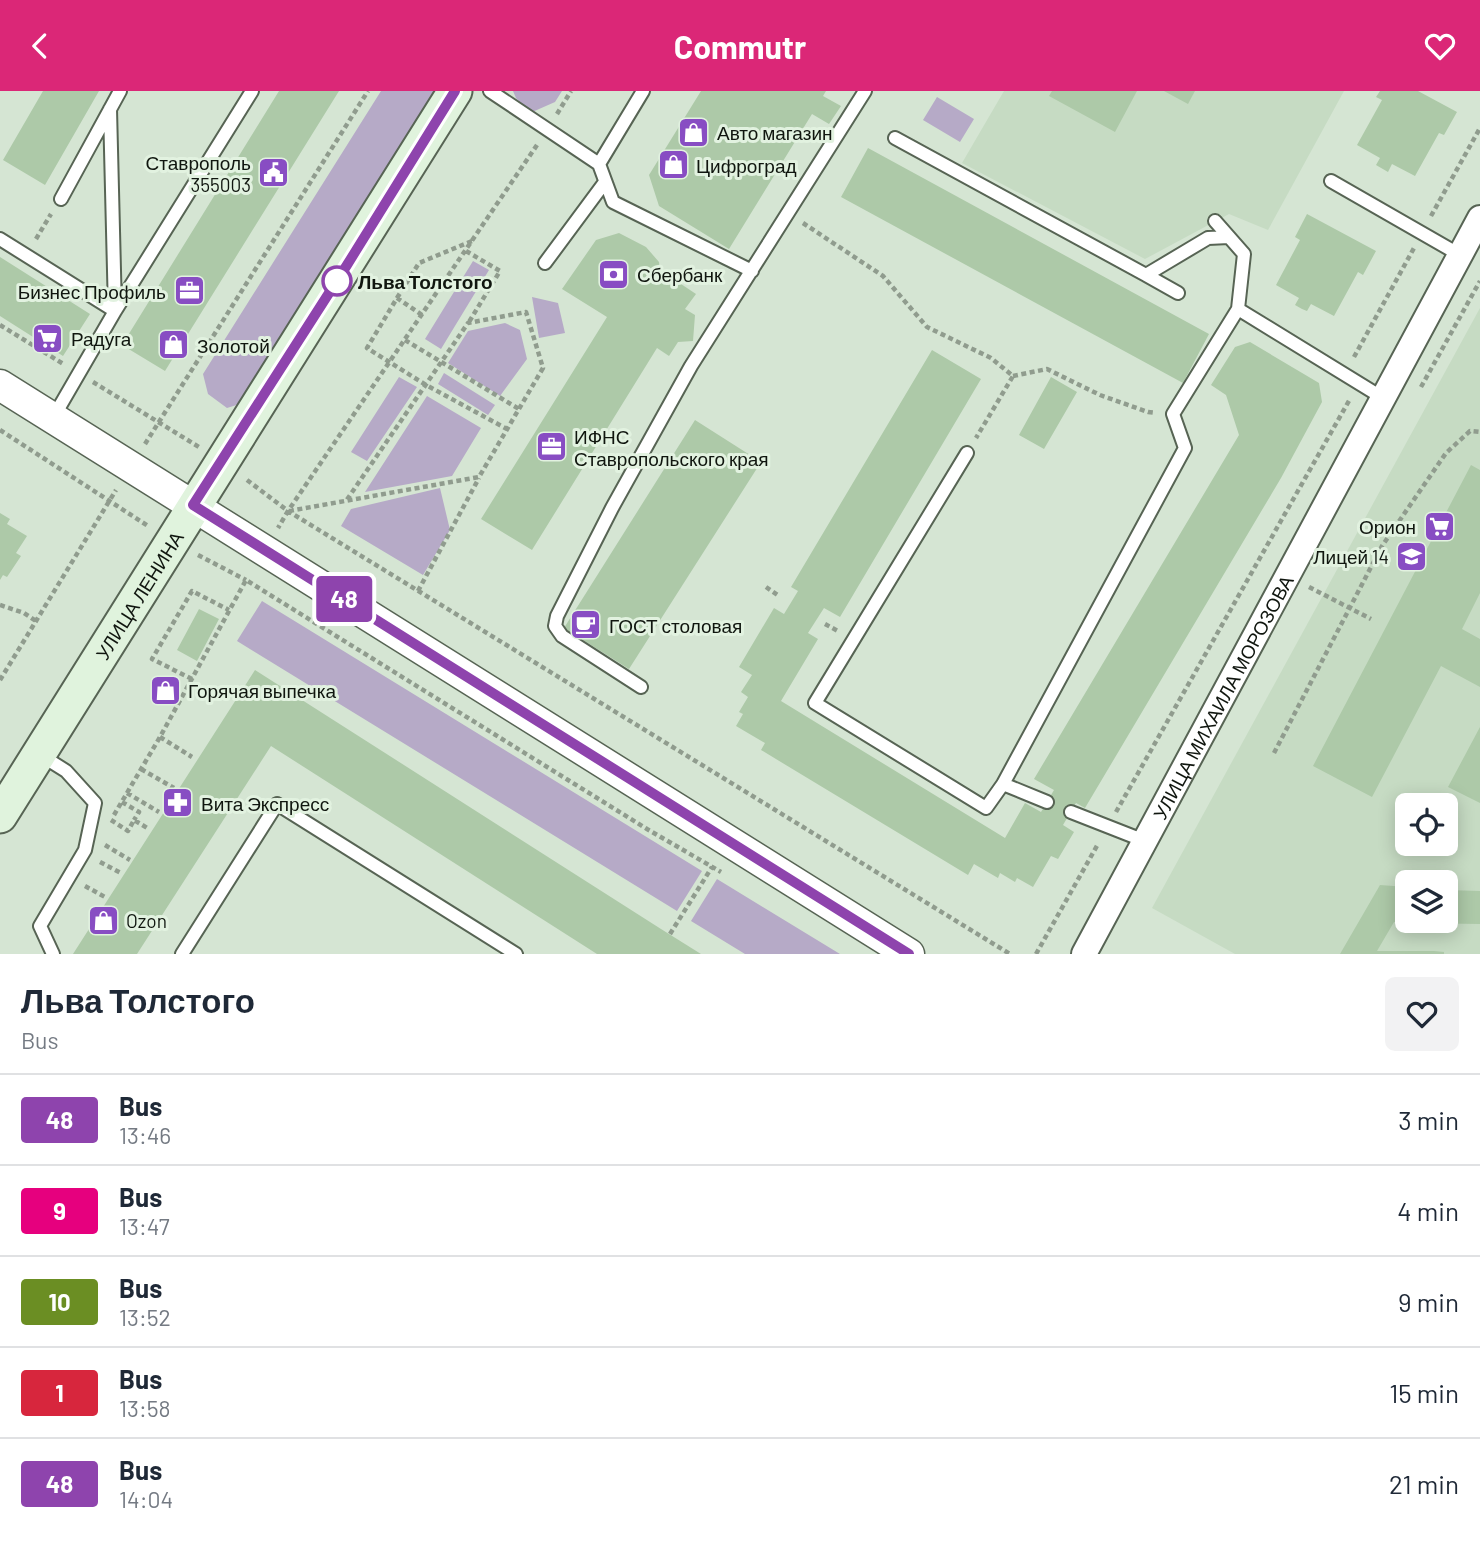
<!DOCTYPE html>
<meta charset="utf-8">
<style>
:root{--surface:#fff;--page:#f2f2f3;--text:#1f2937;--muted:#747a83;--line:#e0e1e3;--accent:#db2777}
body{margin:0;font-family:Barlow,sans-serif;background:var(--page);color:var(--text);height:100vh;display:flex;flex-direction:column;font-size:26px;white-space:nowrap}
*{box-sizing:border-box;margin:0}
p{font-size:23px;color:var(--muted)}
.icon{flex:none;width:38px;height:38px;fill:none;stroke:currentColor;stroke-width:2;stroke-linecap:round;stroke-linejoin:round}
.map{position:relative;height:863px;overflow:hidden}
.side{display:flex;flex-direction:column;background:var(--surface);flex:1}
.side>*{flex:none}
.badge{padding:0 14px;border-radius:5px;font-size:24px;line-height:46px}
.fabs{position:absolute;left:1395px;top:702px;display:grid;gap:14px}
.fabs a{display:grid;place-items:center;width:63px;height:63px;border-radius:10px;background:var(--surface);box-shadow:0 4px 18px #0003;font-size:35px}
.map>.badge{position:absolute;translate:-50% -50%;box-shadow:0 0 0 4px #fff}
.round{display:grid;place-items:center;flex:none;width:74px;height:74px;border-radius:10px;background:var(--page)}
.headline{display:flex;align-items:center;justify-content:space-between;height:119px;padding:0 21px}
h1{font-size:33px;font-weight:700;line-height:52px}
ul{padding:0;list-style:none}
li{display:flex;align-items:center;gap:21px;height:91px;padding:0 21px;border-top:2px solid var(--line)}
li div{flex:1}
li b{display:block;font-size:26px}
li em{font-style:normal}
li .badge{min-width:77px;font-weight:700;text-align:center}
header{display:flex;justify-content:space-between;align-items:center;height:91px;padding:0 21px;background:var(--accent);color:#fff;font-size:32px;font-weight:700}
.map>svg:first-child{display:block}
.built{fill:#c6dbc3;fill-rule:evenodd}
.green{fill:#b6aac7}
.building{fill:#adc9a8}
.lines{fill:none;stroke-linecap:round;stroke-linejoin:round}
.service-casing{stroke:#576454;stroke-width:16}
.minor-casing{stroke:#576454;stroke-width:28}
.tertiary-casing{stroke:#576454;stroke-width:33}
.secondary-casing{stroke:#576454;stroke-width:37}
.path{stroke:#909c8e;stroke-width:4.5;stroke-dasharray:5 3.5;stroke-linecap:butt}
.service{stroke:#fff;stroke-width:12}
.minor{stroke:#fff;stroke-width:24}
.tertiary{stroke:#fff;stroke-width:30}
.secondary{stroke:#e0f3dd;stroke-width:33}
.line-casing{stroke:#fff;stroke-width:16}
.line{stroke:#8e44ad;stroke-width:10}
.stop-dot{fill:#fff;stroke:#8e44ad;stroke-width:3.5}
.labels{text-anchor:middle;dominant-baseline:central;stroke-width:6;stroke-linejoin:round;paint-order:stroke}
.poi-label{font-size:19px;fill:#10160f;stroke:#e2f2e0;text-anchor:start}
.stop-label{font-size:19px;font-weight:bold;fill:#10160f;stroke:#e2f2e0;text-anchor:start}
.street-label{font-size:19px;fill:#10160f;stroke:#e2f2e0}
</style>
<header><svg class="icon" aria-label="back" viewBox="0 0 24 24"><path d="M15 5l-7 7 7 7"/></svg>Commutr<svg class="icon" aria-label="heart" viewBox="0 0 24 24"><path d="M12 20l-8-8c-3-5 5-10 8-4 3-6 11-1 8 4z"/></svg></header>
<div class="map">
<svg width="1480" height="863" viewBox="0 0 1480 863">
<rect width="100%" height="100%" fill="#d5e5d3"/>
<!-- built -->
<path class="built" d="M1004,0H1344L1268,139L1229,123L1145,168L962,72Z
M1480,217V863H1235L1152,817ZM1407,714H1446V752H1407ZM1407,791H1446V830H1407Z"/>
<!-- green -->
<path class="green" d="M381,0H434L257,294L246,311L227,317L208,303L203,283Z
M513,0H562L555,11L530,22L516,7Z
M937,6L974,28L960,51L923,29Z
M473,170L489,179L441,258L425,248Z
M532,206L558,212L565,242L539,247Z
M505,232L520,239L527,268L500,305L448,272L468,240Z
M444,282L495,314L488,324L438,293Z
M399,286L417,296L367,370L351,361Z
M427,305L481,337L452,385L365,401Z
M440,397L450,439L423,484L341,435L351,418Z
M262,510L702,780L677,820L237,550Z
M717,788L840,863H745L691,830Z"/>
<!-- building -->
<path class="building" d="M43,0H99L45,94L3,69Z
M279,0H339L165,280L122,254Z
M701,0H826L823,5L841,15L829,33L812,23L729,158L659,115L649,84Z
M1052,0H1137L1115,41L1049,5Z
M1164,0H1195L1188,13Z
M1380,0H1418L1457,21L1444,44L1439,42L1415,85L1392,73L1388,81L1376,74L1380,67L1357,54L1382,9L1376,6Z
M868,57L1209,243L1183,292L841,106Z
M1307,123L1376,160L1363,184L1358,181L1334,225L1311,213L1307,220L1302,218L1295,214L1299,207L1276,194L1300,149L1295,146Z
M619,142L646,156L659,171L660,179L696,203L685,218L695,224L693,250L678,251L669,265L657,257L532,459L481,428L607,226L562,198L596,149Z
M0,166L90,223L63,265L0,225Z
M1250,251L1319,292L1322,311L1281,387L1085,717L1076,712L1063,734L1074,741L1058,768L1051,765L1033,796L1017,787L1015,791L1000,782L998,787L974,773L968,784L761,659L765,652L736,635L743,623L739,621L748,606L741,601L752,584L739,576L774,517L784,523L798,500L791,496L932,259L981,288L840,526L824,517L808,542L818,548L781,610L1005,747L1025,712L1041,721L1054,699L1034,688L1239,344L1226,304L1211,294L1235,256Z
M1051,286L1077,301L1044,358L1019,344Z
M695,329L761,371L629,578L564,537Z
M1471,374L1480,379V502L1462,538L1480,548V596L1441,575L1372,706L1313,675Z
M0,422L10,428L7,433L27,445L16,462L21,465L7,486L3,484L0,489Z
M199,518L219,528L197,570L177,559Z
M255,579L661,838L701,863H597L271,655L137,863H73Z
M159,589L177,598L172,609L153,600Z
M1480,636V712L1448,696Z
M1380,794L1407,796V832L1394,831L1377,860H1434L1444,861V863H1340Z
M1446,799L1480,800V833L1411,832V830H1446Z"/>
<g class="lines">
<defs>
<path id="service" d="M490,0L599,73L613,111L752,180
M110,18L115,220L252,0
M895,47L1146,184L1208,147L1229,146
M599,73L643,0
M1331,90L1460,164
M61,108L120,0
M1215,130L1244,163L1238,218
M0,148L115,220L53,327
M545,172L605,91
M1146,184L1178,202
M967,362L815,612L986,717L1003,693L1185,357L1173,323L1238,218L1383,307
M641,596L562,545L555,535L557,525L612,417L691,275L865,0
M39,663L66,680L95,712L85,759L40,835L53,863
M1003,693L1047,711
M1071,721L1145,750
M182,863L277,713L516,863"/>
<g id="minor">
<path id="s1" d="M1084,863L1480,127"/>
</g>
<path id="tertiary" d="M0,294L909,863"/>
<g id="secondary">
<path id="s2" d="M0,725L455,0"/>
</g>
</defs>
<!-- service casing -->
<use href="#service" class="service-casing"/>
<!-- minor casing -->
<use href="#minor" class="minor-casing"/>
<!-- tertiary casing -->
<use href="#tertiary" class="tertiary-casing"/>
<!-- secondary casing -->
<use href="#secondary" class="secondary-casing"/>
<!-- path -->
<path class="path" d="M557,23L571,0
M537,54L288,420L1010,863
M1431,125L1480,37
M803,132L883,185L927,236L991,267L1013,285L976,347
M36,148L51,123
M466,160L500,180L469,231
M397,207L419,172L472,150
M422,224L397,207L367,257L426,294L507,338
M0,234L65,274
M405,249L519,318
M1354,266L1414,157
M1013,285L1047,278L1100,304L1148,321L1156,322
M93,291L199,356
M1421,296L1480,190
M0,339L148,435
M145,353L368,0
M247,389L288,420L278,437
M289,420L479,386L543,277L526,221L468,232L346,410
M198,464L246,489
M766,496L779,505
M1309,496L1371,528
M418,500L479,387
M0,514L24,522L36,530
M825,533L838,540
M192,588L152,568L192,500L229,519
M0,589L116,399
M160,646L192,666
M1274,662L1382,455L1446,362L1470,340L1480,341
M141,678L174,697
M127,702L159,721
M122,711L139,721L134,729
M1116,721L1350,308
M114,724L160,646L246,489L647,738L721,781
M111,729L128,740L134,729L149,738
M105,754L130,769
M100,771L121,782
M85,795L105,806
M670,843L712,776
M1036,863L1098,753"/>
<!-- service -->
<use href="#service" class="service"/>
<!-- minor -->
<use href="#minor" class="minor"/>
<!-- tertiary -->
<use href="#tertiary" class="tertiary"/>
<!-- secondary -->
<use href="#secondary" class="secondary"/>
</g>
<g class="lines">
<defs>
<path id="line" d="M455,0L347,174L193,414L909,863"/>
</defs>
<!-- line casing -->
<use href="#line" class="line-casing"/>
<!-- line -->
<use href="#line" class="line"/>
</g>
<!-- icons -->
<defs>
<symbol id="shop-square" viewBox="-11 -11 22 22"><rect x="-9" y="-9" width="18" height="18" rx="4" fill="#884dc3" stroke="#e2f2e0"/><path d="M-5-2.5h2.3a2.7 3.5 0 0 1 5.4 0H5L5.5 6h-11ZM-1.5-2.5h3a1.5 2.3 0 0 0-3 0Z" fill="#fff"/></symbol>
<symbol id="civic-square" viewBox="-11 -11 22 22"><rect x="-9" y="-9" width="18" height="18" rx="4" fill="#884dc3" stroke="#e2f2e0"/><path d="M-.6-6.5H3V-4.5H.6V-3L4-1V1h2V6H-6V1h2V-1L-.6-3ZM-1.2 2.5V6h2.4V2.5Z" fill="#fff"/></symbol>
<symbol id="bank-square" viewBox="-11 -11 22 22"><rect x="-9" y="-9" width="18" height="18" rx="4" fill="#884dc3" stroke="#e2f2e0"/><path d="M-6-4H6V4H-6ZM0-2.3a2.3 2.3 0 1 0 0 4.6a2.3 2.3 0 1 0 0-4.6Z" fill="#fff"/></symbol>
<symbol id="office-square" viewBox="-11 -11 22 22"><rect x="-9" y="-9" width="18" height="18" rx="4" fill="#884dc3" stroke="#e2f2e0"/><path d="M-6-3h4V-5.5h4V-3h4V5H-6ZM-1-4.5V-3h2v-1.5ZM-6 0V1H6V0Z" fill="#fff"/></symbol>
<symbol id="supermarket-square" viewBox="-11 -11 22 22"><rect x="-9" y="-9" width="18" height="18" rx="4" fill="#884dc3" stroke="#e2f2e0"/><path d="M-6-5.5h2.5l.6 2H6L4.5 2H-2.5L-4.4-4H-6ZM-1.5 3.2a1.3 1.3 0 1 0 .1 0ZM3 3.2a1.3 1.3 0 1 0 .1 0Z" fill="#fff"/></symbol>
<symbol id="school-square" viewBox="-11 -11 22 22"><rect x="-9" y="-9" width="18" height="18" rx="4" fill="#884dc3" stroke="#e2f2e0"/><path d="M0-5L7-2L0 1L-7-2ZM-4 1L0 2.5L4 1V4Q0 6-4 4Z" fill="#fff"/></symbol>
<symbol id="cafe-square" viewBox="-11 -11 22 22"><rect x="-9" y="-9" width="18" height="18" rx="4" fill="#884dc3" stroke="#e2f2e0"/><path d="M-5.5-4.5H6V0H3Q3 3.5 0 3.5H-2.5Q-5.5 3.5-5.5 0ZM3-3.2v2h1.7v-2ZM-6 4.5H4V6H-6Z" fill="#fff"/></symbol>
<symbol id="pharmacy-square" viewBox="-11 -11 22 22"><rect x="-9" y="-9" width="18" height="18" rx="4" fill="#884dc3" stroke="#e2f2e0"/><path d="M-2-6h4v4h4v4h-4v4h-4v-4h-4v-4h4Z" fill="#fff"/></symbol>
</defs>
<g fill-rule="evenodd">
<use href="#shop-square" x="676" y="24" width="35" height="35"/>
<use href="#shop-square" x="656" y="56" width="35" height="35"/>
<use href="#civic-square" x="256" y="64" width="35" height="35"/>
<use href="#bank-square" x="596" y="166" width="35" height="35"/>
<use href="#office-square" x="172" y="182" width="35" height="35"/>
<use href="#supermarket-square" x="30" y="230" width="35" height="35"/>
<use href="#shop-square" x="156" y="236" width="35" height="35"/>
<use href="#office-square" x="534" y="338" width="35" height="35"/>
<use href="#supermarket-square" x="1422" y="418" width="35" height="35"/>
<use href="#school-square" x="1394" y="448" width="35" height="35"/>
<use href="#cafe-square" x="568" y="516" width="35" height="35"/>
<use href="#shop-square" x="148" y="582" width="35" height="35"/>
<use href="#pharmacy-square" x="160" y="694" width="35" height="35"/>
<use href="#shop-square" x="86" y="812" width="35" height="35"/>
</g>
<!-- markers -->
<circle class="stop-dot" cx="337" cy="190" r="14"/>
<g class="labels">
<!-- poi labels -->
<g class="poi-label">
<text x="717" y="41">Авто магазин</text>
<text x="251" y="71" text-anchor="end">Ставрополь<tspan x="251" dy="22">355003</tspan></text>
<text x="696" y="74">Цифроград</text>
<text x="637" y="183">Сбербанк</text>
<text x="166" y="200" text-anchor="end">Бизнес Профиль</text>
<text x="71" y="247">Радуга</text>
<text x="197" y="254">Золотой</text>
<text x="574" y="345">ИФНС<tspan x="574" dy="22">Ставропольского края</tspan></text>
<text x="1416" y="435" text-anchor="end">Орион</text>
<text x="1389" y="465" text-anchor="end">Лицей 14</text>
<text x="609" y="534">ГОСТ столовая</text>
<text x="188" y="599">Горячая выпечка</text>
<text x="201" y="712">Вита Экспресс</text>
<text x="126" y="829">Ozon</text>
</g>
<!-- stop labels -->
<g class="stop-label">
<text x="358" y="190">Льва Толстого</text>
</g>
<!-- street labels -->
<g class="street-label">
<text stroke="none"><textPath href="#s2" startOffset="261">УЛИЦА ЛЕНИНА</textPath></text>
<text stroke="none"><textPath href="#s1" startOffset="292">УЛИЦА МИХАИЛА МОРОЗОВА</textPath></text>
</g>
</g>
</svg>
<div class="fabs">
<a><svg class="icon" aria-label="locate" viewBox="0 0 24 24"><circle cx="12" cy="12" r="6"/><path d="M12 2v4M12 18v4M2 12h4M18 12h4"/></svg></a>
<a><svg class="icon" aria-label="layers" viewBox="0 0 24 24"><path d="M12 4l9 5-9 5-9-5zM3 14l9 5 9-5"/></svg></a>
</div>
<b class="badge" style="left:344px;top:508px;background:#8e44ad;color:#fff">48</b>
</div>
<section class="side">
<div class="headline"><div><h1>Льва Толстого</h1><p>Bus</p></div><a class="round"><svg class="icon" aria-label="heart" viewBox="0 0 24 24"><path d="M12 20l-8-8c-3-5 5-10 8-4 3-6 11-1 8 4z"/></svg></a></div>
<ul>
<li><span class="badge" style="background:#8e44ad;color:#fff">48</span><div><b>Bus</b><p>13:46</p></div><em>3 min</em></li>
<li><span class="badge" style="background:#e6007e;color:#fff">9</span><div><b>Bus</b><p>13:47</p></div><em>4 min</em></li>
<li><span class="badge" style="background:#6b8e23;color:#fff">10</span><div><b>Bus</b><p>13:52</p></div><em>9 min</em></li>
<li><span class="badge" style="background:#d7263d;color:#fff">1</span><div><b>Bus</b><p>13:58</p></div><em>15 min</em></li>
<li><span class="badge" style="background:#8e44ad;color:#fff">48</span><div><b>Bus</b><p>14:04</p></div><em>21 min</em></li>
</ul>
</section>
